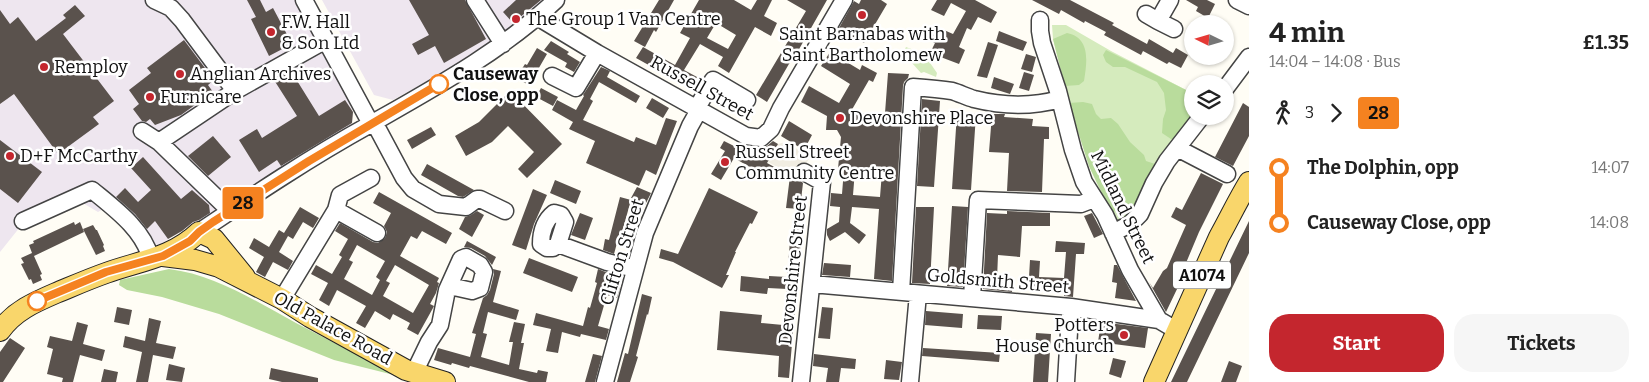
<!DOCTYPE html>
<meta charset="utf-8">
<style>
:root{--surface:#fff;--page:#f6f6f6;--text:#222;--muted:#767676;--accent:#c4262e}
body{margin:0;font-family:Bitter,serif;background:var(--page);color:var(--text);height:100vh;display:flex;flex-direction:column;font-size:19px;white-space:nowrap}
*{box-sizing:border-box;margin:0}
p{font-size:16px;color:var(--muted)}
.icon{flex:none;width:28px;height:28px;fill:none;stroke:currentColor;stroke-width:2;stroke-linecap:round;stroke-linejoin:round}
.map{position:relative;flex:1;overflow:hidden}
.details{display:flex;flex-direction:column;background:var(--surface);width:400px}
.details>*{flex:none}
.badge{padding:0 10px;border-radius:4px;font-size:18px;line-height:32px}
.needle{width:32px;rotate:275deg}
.buttons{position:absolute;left:1184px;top:15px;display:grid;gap:10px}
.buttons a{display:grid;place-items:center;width:50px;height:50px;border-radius:50%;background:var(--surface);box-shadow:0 1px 4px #0004;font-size:25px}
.map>.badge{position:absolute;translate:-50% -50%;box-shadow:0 0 0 2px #fff}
.legs{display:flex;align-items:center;gap:8px;height:55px;padding:0 20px;font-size:16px}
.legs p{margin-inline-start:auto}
.head{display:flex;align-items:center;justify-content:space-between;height:85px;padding:0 20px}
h1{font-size:28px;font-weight:700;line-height:38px}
.button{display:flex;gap:10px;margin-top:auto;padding:10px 20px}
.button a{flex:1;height:58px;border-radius:20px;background:var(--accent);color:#fff;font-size:20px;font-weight:700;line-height:58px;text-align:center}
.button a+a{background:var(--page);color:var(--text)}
ul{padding:0 20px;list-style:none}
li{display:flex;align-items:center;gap:18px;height:55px;font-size:19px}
li i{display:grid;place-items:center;width:8px;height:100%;margin:0 6px;background:currentColor}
li i::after{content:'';width:12px;height:12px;margin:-6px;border:4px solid;border-radius:50%;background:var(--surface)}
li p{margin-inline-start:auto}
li:first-child i{background:linear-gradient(#0000 50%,currentColor 0)}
li:last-child i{background:linear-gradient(currentColor 50%,#0000 0)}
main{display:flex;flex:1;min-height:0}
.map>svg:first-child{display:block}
.industrial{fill:#eee6ef}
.green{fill:#d5ebbd}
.forest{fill:#b9dc9c}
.plaza{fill:#f1ede2}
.building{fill:#5a524d;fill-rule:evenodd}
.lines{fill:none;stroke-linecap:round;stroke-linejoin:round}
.minor-casing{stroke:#444;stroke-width:19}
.major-casing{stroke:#222;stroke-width:22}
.minor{stroke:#fff;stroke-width:16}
.major{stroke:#f9d66b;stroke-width:20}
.line-1-casing{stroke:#fff;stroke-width:11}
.line-1{stroke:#f58220;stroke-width:8}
.poi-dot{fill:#c4262e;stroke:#fff;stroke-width:2}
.stop-1-dot{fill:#fff;stroke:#f58220;stroke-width:2.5}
.labels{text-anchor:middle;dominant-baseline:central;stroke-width:5;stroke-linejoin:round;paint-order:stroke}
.shield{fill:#fff;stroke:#585858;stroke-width:1}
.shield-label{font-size:16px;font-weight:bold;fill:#111}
.poi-label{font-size:18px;fill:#111;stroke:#fff;text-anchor:start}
.stop-label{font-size:18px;font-weight:bold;fill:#111;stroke:#fff;text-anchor:start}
.street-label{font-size:18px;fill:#111;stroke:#fff}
</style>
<main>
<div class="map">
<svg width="1249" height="382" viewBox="0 0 1249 382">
<rect width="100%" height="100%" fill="#fffdf5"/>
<!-- industrial -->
<path class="industrial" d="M0,0H295L340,83L353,112L351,126L258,185L162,243L157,245L153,243L147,235L107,207L98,212L81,202L20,227L0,252Z
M322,0H547L487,48L393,100L374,95Z"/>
<!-- green -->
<path class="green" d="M1052,25H1066L1111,51L1192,93V116L1134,214L1115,223L1089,166L1069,103L1053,39Z
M906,47L924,54L937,73L936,77L924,72L921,73L903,53Z"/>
<!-- forest -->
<path class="forest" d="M1067,33C1091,38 1087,62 1084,81L1079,85L1065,86L1053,39Z
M1106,50L1192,93V116L1179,140L1171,139L1162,133L1163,119L1166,110L1164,93L1157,82L1125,67H1113L1106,62L1103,55Z
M1083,102L1092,104L1096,114L1101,119L1111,118L1118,124L1130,142L1144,155L1146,161L1155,164L1162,155L1134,214L1124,215L1110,210L1089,166L1069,103Z
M169,269C216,275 255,301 296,323C330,341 364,358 398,376L334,360L219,314L162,297L127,290L119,285L120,280Z"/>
<!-- plaza -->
<path class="plaza" d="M786,142L810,157L799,176L793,173L791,175L788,173L787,176L781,169L768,162L778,144Z"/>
<!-- building -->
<path class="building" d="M247,0H260L266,12L273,8L292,44L269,56L251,19L256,17Z
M409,0H465L486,39L444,63L435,46L418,55L412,44L429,35Z
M516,0H541L513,23L503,12Z
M659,0H674L656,32L654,30L645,47L634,41Z
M699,0H734L751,10L757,0H772L764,16L777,23L771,36L755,27L729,73L718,66L723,57L700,44L684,70L697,77L690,88L636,58L643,47L675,65L690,38L680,33ZM716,23L736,35L728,49L707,38Z
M787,0H827L798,51L797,50L767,102L756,95L806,11Z
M861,0H881L887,4L864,43L856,38L854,42L841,34L843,30L839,28L854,1L859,4Z
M937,0H975L997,12L991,23L978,17L971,30L967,28L959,47L965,50L959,64L930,53L935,43L931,41L937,27L953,34L966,11L951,3L944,16L931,10Z
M1032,0H1070L1114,23L1112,25L1147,44L1149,39L1173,53L1176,48L1188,55L1181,68L1169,62L1167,64L1143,51L1141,55L1104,35L1106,32L1085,21L1084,23L1061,10L1059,14Z
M1186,0H1207L1215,4L1208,18L1196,11L1198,7Z
M75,5L85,16L63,34L114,101L93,117L99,124L58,154L14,94L0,104V10L10,24L18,17L36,41L66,18L63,15Z
M999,31L1027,42L1023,51L996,41Z
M184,40L214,80L208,85L213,92L181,115L155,125L150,119L146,122L142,121L133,109L139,104L129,90L151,73L147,68Z
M551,41L569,52L567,54L580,62L574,72L565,67L567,63L544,50Z
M988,42L998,45L987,78L977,76Z
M537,48L547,54L529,85L516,78L525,64L527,65Z
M830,52L860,70L862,65L877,73L873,82L869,80L850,113H885L888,73L909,74L908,78L904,82L903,86L892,281L874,279L879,209L852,207L850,223L866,235L859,244L845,232L830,241L827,235V229L839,222L840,207L830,206L831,193L842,194L844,169H838L841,137L837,130H826L827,116L801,102L809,86L839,103L850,84L821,66ZM855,170L882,172L880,197L853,195Z
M1026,54L1036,57L1032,72L1021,69Z
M601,67L610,71L607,77L640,96L636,103L599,82L590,99L593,101L583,120L634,142L636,137L656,145L666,118L677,121L656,175L646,170L639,186L586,163L595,141L569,129L573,122L552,110L557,100L576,110L584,96L583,95Z
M291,71L319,116L345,100L353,112L352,123L281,166L277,160L259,172L239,140L257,129L262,138L297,116L274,80Z
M1024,72L1034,75L1029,91L1019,88Z
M994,77L1014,84L1010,94L991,88Z
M541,88L558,97L553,106L536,97Z
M510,91L562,144L527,178L518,169L534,152L508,126L492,142L466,156L455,136L479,122Z
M652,98L669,108L663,118L646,108Z
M922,99L940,101L934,187L917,186Z
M1243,103L1249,107V136L1233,166L1215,157Z
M957,113L976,114L971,190L952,189Z
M992,114H1005L1004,117L1033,119L1032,126L1049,127V139H1044L1042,192L1007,191L1009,153L989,152Z
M789,121L812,135L804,150L781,136Z
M431,127L436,135L412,149L407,140Z
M213,136L231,157L208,176L188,156Z
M0,140L42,172L18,203L0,189Z
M724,141L756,157L762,148L767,146L773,141L778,144L767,163L780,170L775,179H771L734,158L721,180L711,174L725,151L720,148Z
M143,157L181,199L192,190L209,205L210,213L199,220L193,222L182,231L168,239L155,221L147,229L135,214L116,197L125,188L138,202L151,190L131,168Z
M427,164L474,190L463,197L458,196L421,175Z
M1201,173L1223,184L1199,232L1186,263L1189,264L1166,312L1149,282L1153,288L1163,271L1167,268L1186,225L1171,217L1176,207L1182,210Z
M790,176H795L803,183L800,209L786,208Z
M555,180L581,191L576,204L550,193Z
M637,187L651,193L645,205L631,198Z
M709,188L758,212L752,224L750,223L735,252H736L726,275H729L722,288L673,262L659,258L661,249L678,254Z
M533,189L547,195L534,224L526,250L512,245Z
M379,192L452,233L446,244L422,231L417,239L411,236L400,256L439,278L437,282L439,283L436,293L430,304L434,306L433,308L418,335L407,329L410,323L393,314L390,320L375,311L365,328L356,323L366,306L337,290L329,306L319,300L328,283L311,274L316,265L332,274L342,257L339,255L348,239L335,231L340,223L373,242L378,243L385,238L387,232L384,226L391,213L373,203ZM357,245L385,261L376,277L380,280L372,295L344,279L353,262L349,260ZM395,265L429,285L413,313L383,296L390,283L386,281Z
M620,197L631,200L622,232L634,236L631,247L617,243L614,254L603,250L605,239L609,240Z
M952,206L968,207L963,287L947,286Z
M300,207L319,218L313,228L303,222L293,239L288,236L279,252L293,261L288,270L273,262L265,277L256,272L264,257L249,248L254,238L269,247L279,230L284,233Z
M916,207H934L930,284L912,283Z
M477,211L484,215L472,237L459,229L465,217L471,215Z
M1007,211L1050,213V226H1022L1020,257L998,255L997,279L1013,282L1012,292L983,289L987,213L1007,214Z
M580,213L593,218L585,240L571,235Z
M1092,213L1103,234L1094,238L1084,216Z
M1249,221V253L1187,382H1171Z
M74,222L75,225L80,222L84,232L34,256L42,274L40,275L42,280L33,284L31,279L29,280L21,264L24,263L21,258L32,253L29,245L34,243L33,241Z
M93,225L96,230H97L104,245L103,246L105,251L96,255L83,229Z
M791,229L802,230L789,378L778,377L779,356L717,350L720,311L762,315L761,323L783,325L787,289L768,288L767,294L740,291L741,276L769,279V276L787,277Z
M467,241L496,257L492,265L485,256L471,248L464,247Z
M1056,241L1085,243L1084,254H1076L1073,297L1064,296V291L1019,288L1020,276L1029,277L1030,260L1040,261L1039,277L1064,278L1066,252H1055Z
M529,258L578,277L572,292L523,273Z
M824,263L851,265L850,277L822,275Z
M1114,265H1117L1136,301L1115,298L1117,283L1112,282Z
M493,269L501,271L493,302L519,310L516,320L488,312L483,333L487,334L481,357L509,365L513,342H509L514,322L525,324L521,343H524L519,369L537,373L538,370L548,372L546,382H529L470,366L469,368L452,363L451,365L434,360L438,348L470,357L476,334L472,333L483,298L487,295L490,290L494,274Z
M598,269L608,273L606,283L620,287L617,298L607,295L598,326L609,329L606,340L581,334L580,337L562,332L558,353L546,351L551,329L533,325L536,313L583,326L588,307L590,308L597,283L595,282Z
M642,294L652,297L648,315L647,314L636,356L638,357L630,382H617L625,353L628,354Z
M117,307L132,310L129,325L114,322Z
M822,307L833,308L830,339L818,338Z
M926,311L963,314L962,328L925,325Z
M978,315L1002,316L1001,330L977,329Z
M149,318L161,321L156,343L176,347L173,359L153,355L148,382H136L142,352L123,347L125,336L145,341Z
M77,322L88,325L83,344L105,350L102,361L80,355L73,382H62L63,378L47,374L53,349L47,347L50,336L72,341Z
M1101,322L1148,328L1145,348L1098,342Z
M1036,333L1051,334L1048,382H1033Z
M10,338L25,348L3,382H0V352Z
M923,348L1000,353L999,362L922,356Z
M593,354L602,356L595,382H585Z
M814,354L856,359L855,369L841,368L839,382H826L828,368L813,366Z
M1113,358L1126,361L1121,378L1109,374Z
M886,360L902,362L899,380L884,379Z
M1229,361L1242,366L1236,382H1221Z
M169,364L185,368L182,382L166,380Z
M271,368L318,378V382H282L269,379Z
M104,369L118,372L116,382H101Z"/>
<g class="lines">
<defs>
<path id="minor" d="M154,0L171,8L182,20L235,91
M304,0L371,124
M475,0L503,44
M1237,0L1249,6
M1146,14L1158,21L1170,0
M539,15L544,21L597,53L746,136L761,138L771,129L781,108L844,0
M1040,20V31L1042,43L1058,91L1073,150L1084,182L1105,215L1130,270L1159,320
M1158,21L1174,29
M552,76L576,88L597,53
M1225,89L1249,57
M697,108L713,80L747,100
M374,122L404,178L413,189L439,204L466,207L477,199H480L505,211
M142,131L159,142L224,205
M159,142L235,91L326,40
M1177,148L1227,174
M371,178L340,195L336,210L377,233
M554,213L561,215L565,222L558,244L553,248H547L541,244C541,231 544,221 554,213Z
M23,221L92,190C115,209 143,229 151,259
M199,232C254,195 311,157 369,125C434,88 502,51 556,0
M1113,233L1130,224L1140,214L1154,183L1167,161L1202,116
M558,244L607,262L635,269
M812,284L1071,307L1159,320L1176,330
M901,292L913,87C926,88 939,89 952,91C959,93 967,97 974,99C1002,106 1032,107 1060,99
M972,298L978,200L1081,204L1094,199
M282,299L336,210
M414,373L429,342L440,325L447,290L461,259L466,257L480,265L484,272L480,288L472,291L454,287L447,290
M605,382L645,233L690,126L699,110
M801,382L822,182L804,172
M910,382L918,294
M1066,382L1070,315"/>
<path id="major" d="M199,232L214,239L245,277
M163,256L195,260L219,267L282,299L310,317L406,370L445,382
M0,331C14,311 35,302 56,293C73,286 89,279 106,273C139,261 172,258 199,232
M1154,382L1219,237C1229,219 1238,200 1249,182"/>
</defs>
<!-- minor casing -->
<use href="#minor" class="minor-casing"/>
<!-- major casing -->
<use href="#major" class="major-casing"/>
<!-- minor -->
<use href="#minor" class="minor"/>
<!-- major -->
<use href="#major" class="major"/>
</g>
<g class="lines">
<defs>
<path id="line-1" d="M37,301L106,272L163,256L190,241L199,232L213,222L309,161L439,84"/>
</defs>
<!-- line-1 casing -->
<use href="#line-1" class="line-1-casing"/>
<!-- line-1 -->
<use href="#line-1" class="line-1"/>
</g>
<!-- markers -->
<g class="poi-dot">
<circle cx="862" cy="15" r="5"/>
<circle cx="516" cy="19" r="5"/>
<circle cx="271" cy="32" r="5"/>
<circle cx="44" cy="67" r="5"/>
<circle cx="180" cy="74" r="5"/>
<circle cx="150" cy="97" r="5"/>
<circle cx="840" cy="118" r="5"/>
<circle cx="10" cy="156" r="5"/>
<circle cx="725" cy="162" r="5"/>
<circle cx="1124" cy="335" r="5"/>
</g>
<g class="stop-1-dot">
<circle cx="439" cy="84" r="9"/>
<circle cx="37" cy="301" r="9"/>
</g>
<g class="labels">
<!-- shield labels -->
<rect class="shield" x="1173" y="261.5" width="58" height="27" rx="4"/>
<g class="shield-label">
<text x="1202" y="275">A1074</text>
</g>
<!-- poi labels -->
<g class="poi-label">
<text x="526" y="19">The Group 1 Van Centre</text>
<text x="281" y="22">F.W. Hall<tspan x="281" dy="21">&amp; Son Ltd</tspan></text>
<text x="862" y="34" text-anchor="middle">Saint Barnabas with<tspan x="862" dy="21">Saint Bartholomew</tspan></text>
<text x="54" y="67">Remploy</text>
<text x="190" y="74">Anglian Archives</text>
<text x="160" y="97">Furnicare</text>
<text x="850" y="118">Devonshire Place</text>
<text x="735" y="152">Russell Street<tspan x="735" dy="21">Community Centre</tspan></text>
<text x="20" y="156">D+F McCarthy</text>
<text x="1114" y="325" text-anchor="end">Potters<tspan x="1114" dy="21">House Church</tspan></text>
</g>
<!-- stop labels -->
<g class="stop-label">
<text x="453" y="74">Causeway<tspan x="453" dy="21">Close, opp</tspan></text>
</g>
<!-- street labels -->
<g class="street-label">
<text transform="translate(702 88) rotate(29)">Russell Street</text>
<text transform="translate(1123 207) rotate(64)">Midland Street</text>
<text transform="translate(622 252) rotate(-73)">Clifton Street</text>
<text transform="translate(793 270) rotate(-84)">Devonshire Street</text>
<text transform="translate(998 281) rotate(5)">Goldsmith Street</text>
<text transform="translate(333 328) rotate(29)">Old Palace Road</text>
</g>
</g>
</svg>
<div class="buttons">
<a><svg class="needle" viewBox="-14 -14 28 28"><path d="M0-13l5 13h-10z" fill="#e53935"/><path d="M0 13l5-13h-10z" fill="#767676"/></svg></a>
<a><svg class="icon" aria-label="layers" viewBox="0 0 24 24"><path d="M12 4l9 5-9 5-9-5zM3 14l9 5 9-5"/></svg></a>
</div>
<b class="badge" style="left:243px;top:203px;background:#f58220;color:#111">28</b>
</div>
<section class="details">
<div class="head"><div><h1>4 min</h1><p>14:04 – 14:08 · Bus</p></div><b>£1.35</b></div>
<div class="legs"><svg class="icon" aria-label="walk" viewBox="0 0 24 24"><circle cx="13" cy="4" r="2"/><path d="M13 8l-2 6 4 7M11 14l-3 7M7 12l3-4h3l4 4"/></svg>3<svg class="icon" aria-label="forward" viewBox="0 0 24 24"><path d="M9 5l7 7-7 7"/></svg><b class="badge" style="background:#f58220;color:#111">28</b></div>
<ul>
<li><i style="color:#f58220"></i><b>The Dolphin, opp</b><p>14:07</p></li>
<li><i style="color:#f58220"></i><b>Causeway Close, opp</b><p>14:08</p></li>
</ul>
<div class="button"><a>Start</a><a>Tickets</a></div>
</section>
</main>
